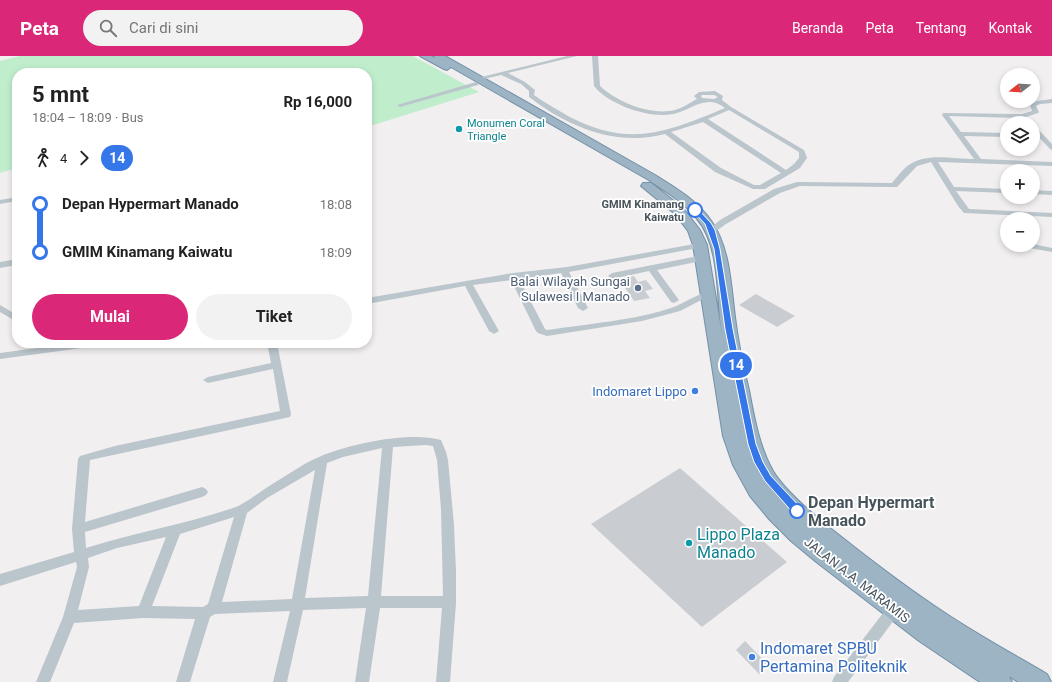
<!DOCTYPE html>
<html lang="id">
<meta charset="utf-8">
<style>
:root{--surface:#fff;--page:#f2f2f2;--text:#222;--muted:#767676;--accent:#db2777}
body{margin:0;font-family:Roboto,sans-serif;background:var(--page);color:var(--text);height:100vh;display:flex;flex-direction:column;font-size:15px;white-space:nowrap}
*{box-sizing:border-box;margin:0}
p{font-size:13px;color:var(--muted)}
.icon{flex:none;width:22px;height:22px;fill:none;stroke:currentColor;stroke-width:2;stroke-linecap:round;stroke-linejoin:round}
.map{position:relative;flex:1;overflow:hidden}
.details{position:absolute;left:12px;top:12px;width:360px;height:280px;display:flex;flex-direction:column;background:var(--surface);border-radius:16px;box-shadow:0 2px 6px #0003}
.details>*{flex:none}
.badge{padding:0 8px;border-radius:13px;font-size:14px;line-height:26px}
.needle{width:26px;rotate:253deg}
.fabs{position:absolute;left:1000px;top:12px;display:grid;gap:8px}
.fabs a{display:grid;place-items:center;width:40px;height:40px;border-radius:50%;background:var(--surface);box-shadow:0 2px 6px #0003;font-size:20px}
.map>.badge{position:absolute;translate:-50% -50%;box-shadow:0 0 0 2px #fff}
.legs{display:flex;align-items:center;gap:6px;height:44px;padding:0 20px;font-size:13px}
.legs p{margin-inline-start:auto}
.summary{display:flex;align-items:center;justify-content:space-between;height:68px;padding:0 20px}
h1{font-size:22px;font-weight:700;line-height:30px}
.action{display:flex;gap:8px;margin-top:auto;padding:8px 20px}
.action a{flex:1;height:46px;border-radius:24px;background:var(--accent);color:#fff;font-size:16px;font-weight:700;line-height:46px;text-align:center}
.action a+a{background:var(--page);color:var(--text)}
ul{padding:0 20px;list-style:none}
li{display:flex;align-items:center;gap:14px;height:48px;font-size:15px}
li i{display:grid;place-items:center;width:6px;height:100%;margin:0 5px;background:currentColor}
li i::after{content:'';width:10px;height:10px;margin:-5px;border:3px solid;border-radius:50%;background:var(--surface)}
li p{margin-inline-start:auto}
li:first-child i{background:linear-gradient(#0000 50%,currentColor 0)}
li:last-child i{background:linear-gradient(currentColor 50%,#0000 0)}
header{display:flex;align-items:center;gap:24px;box-sizing:border-box;height:56px;padding:0 20px;background:var(--accent);color:#fff}
header strong{font-size:19px}
nav{display:flex;gap:22px;margin-inline-start:auto;font-size:14px}
.search{width:280px;height:36px;background:var(--page);display:flex;align-items:center;gap:10px;box-sizing:border-box;padding:0 14px;border-radius:22px;color:var(--muted);font-size:15px}
.map>svg:first-child{display:block}
.green{fill:#c0eecd}
.building{fill:#c9cdd2}
.lines{fill:none;stroke-linecap:round;stroke-linejoin:round}
.trunk-casing{stroke:#7491a8;stroke-width:2}
.minor{fill:#bbc5cc;fill-rule:evenodd}
.trunk{fill:#9cb4c4;fill-rule:evenodd}
.line-1{fill:#3577e9;stroke:#fff}
.culture-dot{fill:#0f9aa8;stroke:#fff;stroke-width:1.5}
.stop-1-dot{fill:#fff;stroke:#3577e9;stroke-width:2}
.service-dot{fill:#5c6f8a;stroke:#fff;stroke-width:1.5}
.shop-dot{fill:#3f7fe0;stroke:#fff;stroke-width:1.5}
.labels{text-anchor:middle;dominant-baseline:central;stroke-width:3.5;stroke-linejoin:round;paint-order:stroke}
.far-culture-label{font-size:11px;fill:#0d838f;stroke:#fff;text-anchor:start}
.far-stop-label{font-size:11px;font-weight:bold;fill:#48545c;stroke:#fff;text-anchor:end}
.service-label{font-size:13px;fill:#4e5e75;stroke:#fff;text-anchor:end}
.shop-label{font-size:13px;fill:#366cbe;stroke:#fff;text-anchor:end}
.street-label{font-size:13px;fill:#48545c;stroke:#fff}
.near-stop-label{font-size:16px;font-weight:bold;fill:#48545c;stroke:#fff;text-anchor:start}
.near-culture-label{font-size:16px;fill:#0d838f;stroke:#fff;text-anchor:start}
.near-shop-label{font-size:16px;fill:#366cbe;stroke:#fff;text-anchor:start}
</style>
<header>
<strong>Peta</strong>
<div class="search"><svg class="icon" aria-label="search" viewBox="0 0 24 24"><circle cx="10" cy="10" r="6"/><path d="M15 15l6 6"/></svg>Cari di sini</div>
<nav><a>Beranda</a><a>Peta</a><a>Tentang</a><a>Kontak</a></nav>
</header>
<div class="map">
<svg width="1052" height="626" viewBox="0 0 1052 626">
<rect width="100%" height="100%" fill="#f2eff0"/>
<!-- green -->
<path class="green" d="M20,0H413L479,36L367,71V17H17V112L0,117V5Z"/>
<!-- building -->
<path class="building" d="M634,220L638,226L646,224L653,233L645,235L650,242L634,245L619,223Z
M756,238L795,260L777,271L739,249Z
M680,412L787,506L702,571L591,468Z
M745,585L768,609L759,618L736,594Z"/>
<g class="lines">
<defs>
<path id="trunk" d="M420,0H431L435,2L434,0H445L655,119C676,132 698,145 712,166C730,193 731,229 735,261C738,285 743,310 749,334C754,361 759,390 773,415C787,438 822,466 844,483C877,509 910,534 945,557C978,579 1013,598 1047,618L1051,626H1018L1009,620L1012,626H980L919,585L815,505L791,485L769,463L750,440L733,409L723,380L693,189L688,175L675,158L641,130L643,127H651L683,152L700,174L707,189L728,314C725,297 722,280 720,263C717,232 718,187 697,163C684,146 665,135 647,123L451,11L447,14L444,13ZM735,348L742,385L741,380Z"/>
</defs>
<!-- trunk casing -->
<use href="#trunk" class="trunk-casing"/>
<!-- minor -->
<path class="minor" d="M567,0H577L508,17L525,26L535,34L534,39C545,47 557,53 568,60C629,92 665,77 725,52C706,37 692,54 673,58C650,63 609,49 594,30L592,0H598L600,30C617,46 651,60 675,54C683,52 689,47 697,43L694,40L699,36L715,35L723,40L722,44L731,51L804,94L807,102L800,112L765,133H753L715,116L665,78C616,91 568,71 529,41V35L521,28L501,19L480,24L477,22ZM702,39H714L718,41L714,43L702,42L701,40ZM729,54L799,96V102L794,108L786,114L708,63ZM703,66L781,117L760,129H754L721,112L671,76Z
M476,26L479,28L478,29L400,51L397,49Z
M1052,43V47L1040,48L1036,50L1039,56L1038,57L1026,61L1032,67H1025L1020,62L949,60L961,76L1007,77V81L964,80L981,103L1052,106V110L938,106L954,131L1007,133V137L956,135L969,153L1052,157V161L964,157L958,150L931,106L917,110L897,131H894L800,130L780,137L726,168L715,176H709L708,174L720,164L774,133L797,126L892,127C898,120 904,111 912,107C929,97 955,103 974,103L942,59L943,57L1022,58L1032,55L1030,49L1037,45Z
M1033,69L1035,70L1052,88V94L1050,93L1033,75Z
M1033,134L1052,135V139L1033,138Z
M17,141V145L0,148V144Z
M700,187H703L704,189L703,191L569,216L588,252L583,255L578,252L561,217L519,223L545,273L547,274C587,268 637,264 674,251C683,248 701,235 710,237L711,239L680,255L642,265L547,280L538,277L536,275L511,224L473,229L499,275L494,278L489,275L465,230L367,248V242L513,217L567,211Z
M1033,188L1052,192V196L1024,191L1023,189H1033Z
M703,199L707,202L706,204L657,214L679,244L674,247L671,246L649,215L612,223L608,220L612,217Z
M17,203V209L0,212V206Z
M0,249L17,259V266L0,256Z
M74,287H102L97,290L0,303V297Z
M267,287H277L291,358L290,361L90,404L85,466L202,431L206,433L208,436L206,439L202,441L85,476L86,492C136,476 187,468 236,451C246,447 264,433 274,427C289,418 304,407 319,401C348,388 410,375 441,384L446,396L448,404L454,469L456,516V547L450,626H436L442,552H380L369,626H355L366,552L303,554L287,626H273L290,555L215,558L210,561L190,626H176L195,563L143,562L74,567L50,626H36L63,561L77,511L76,506L0,530V518L74,496L72,473L78,403L80,400L115,390L280,355L273,313L208,327L203,324L208,321L271,307ZM426,389L433,390L437,404L441,453L443,540H381L393,391ZM382,392L368,540L305,542L327,407L343,401ZM315,414L292,543L222,546L247,457L267,442ZM234,461L208,548L203,551L152,550L180,478ZM166,481L139,550L78,554L89,511L88,502L117,492Z
M895,546L900,548L902,552L900,556L848,626H832L834,621L890,548Z"/>
<!-- trunk -->
<use href="#trunk" class="trunk"/>
</g>
<!-- line-1 -->
<path class="line-1" d="M693,153H698L711,167L715,174L720,193L733,273L756,388L763,406L771,420L801,452L802,455L801,458H794L765,425L754,406L748,388L725,273L714,193L705,168L693,155Z"/>
<!-- markers -->
<g class="culture-dot">
<circle cx="459" cy="73" r="4"/>
<circle cx="689" cy="487" r="4"/>
</g>
<g class="stop-1-dot">
<circle cx="695" cy="154" r="7"/>
<circle cx="797" cy="455" r="7"/>
</g>
<circle class="service-dot" cx="638" cy="232" r="4"/>
<g class="shop-dot">
<circle cx="695" cy="335" r="4"/>
<circle cx="752" cy="601" r="4"/>
</g>
<g class="labels">
<!-- far-culture labels -->
<g class="far-culture-label">
<text x="467" y="67">Monumen Coral<tspan x="467" dy="13">Triangle</tspan></text>
</g>
<!-- far-stop labels -->
<g class="far-stop-label">
<text x="684" y="148">GMIM Kinamang<tspan x="684" dy="13">Kaiwatu</tspan></text>
</g>
<!-- service labels -->
<g class="service-label">
<text x="630" y="225">Balai Wilayah Sungai<tspan x="630" dy="15">Sulawesi I Manado</tspan></text>
</g>
<!-- shop labels -->
<g class="shop-label">
<text x="687" y="335">Indomaret Lippo</text>
</g>
<!-- street labels -->
<g class="street-label">
<text transform="translate(857 524) rotate(38)">JALAN A.A. MARAMIS</text>
</g>
<!-- near-stop labels -->
<g class="near-stop-label">
<text x="808" y="446">Depan Hypermart<tspan x="808" dy="18">Manado</tspan></text>
</g>
<!-- near-culture labels -->
<g class="near-culture-label">
<text x="697" y="478">Lippo Plaza<tspan x="697" dy="18">Manado</tspan></text>
</g>
<!-- near-shop labels -->
<g class="near-shop-label">
<text x="760" y="592">Indomaret SPBU<tspan x="760" dy="18">Pertamina Politeknik</tspan></text>
</g>
</g>
</svg>
<div class="fabs">
<a><svg class="needle" viewBox="-14 -14 28 28"><path d="M0-13l5 13h-10z" fill="#e53935"/><path d="M0 13l5-13h-10z" fill="#767676"/></svg></a>
<a><svg class="icon" aria-label="layers" viewBox="0 0 24 24"><path d="M12 4l9 5-9 5-9-5zM3 14l9 5 9-5"/></svg></a>
<a>+</a>
<a>−</a>
</div>
<b class="badge" style="left:736px;top:309px;background:#3577e9;color:#fff">14</b>
<section class="details">
<div class="summary"><div><h1>5 mnt</h1><p>18:04 – 18:09 · Bus</p></div><b>Rp 16,000</b></div>
<div class="legs"><svg class="icon" aria-label="walk" viewBox="0 0 24 24"><circle cx="13" cy="4" r="2"/><path d="M13 8l-2 6 4 7M11 14l-3 7M7 12l3-4h3l4 4"/></svg>4<svg class="icon" aria-label="forward" viewBox="0 0 24 24"><path d="M9 5l7 7-7 7"/></svg><b class="badge" style="background:#3577e9;color:#fff">14</b></div>
<ul>
<li><i style="color:#3577e9"></i><b>Depan Hypermart Manado</b><p>18:08</p></li>
<li><i style="color:#3577e9"></i><b>GMIM Kinamang Kaiwatu</b><p>18:09</p></li>
</ul>
<div class="action"><a>Mulai</a><a>Tiket</a></div>
</section>
</div>
